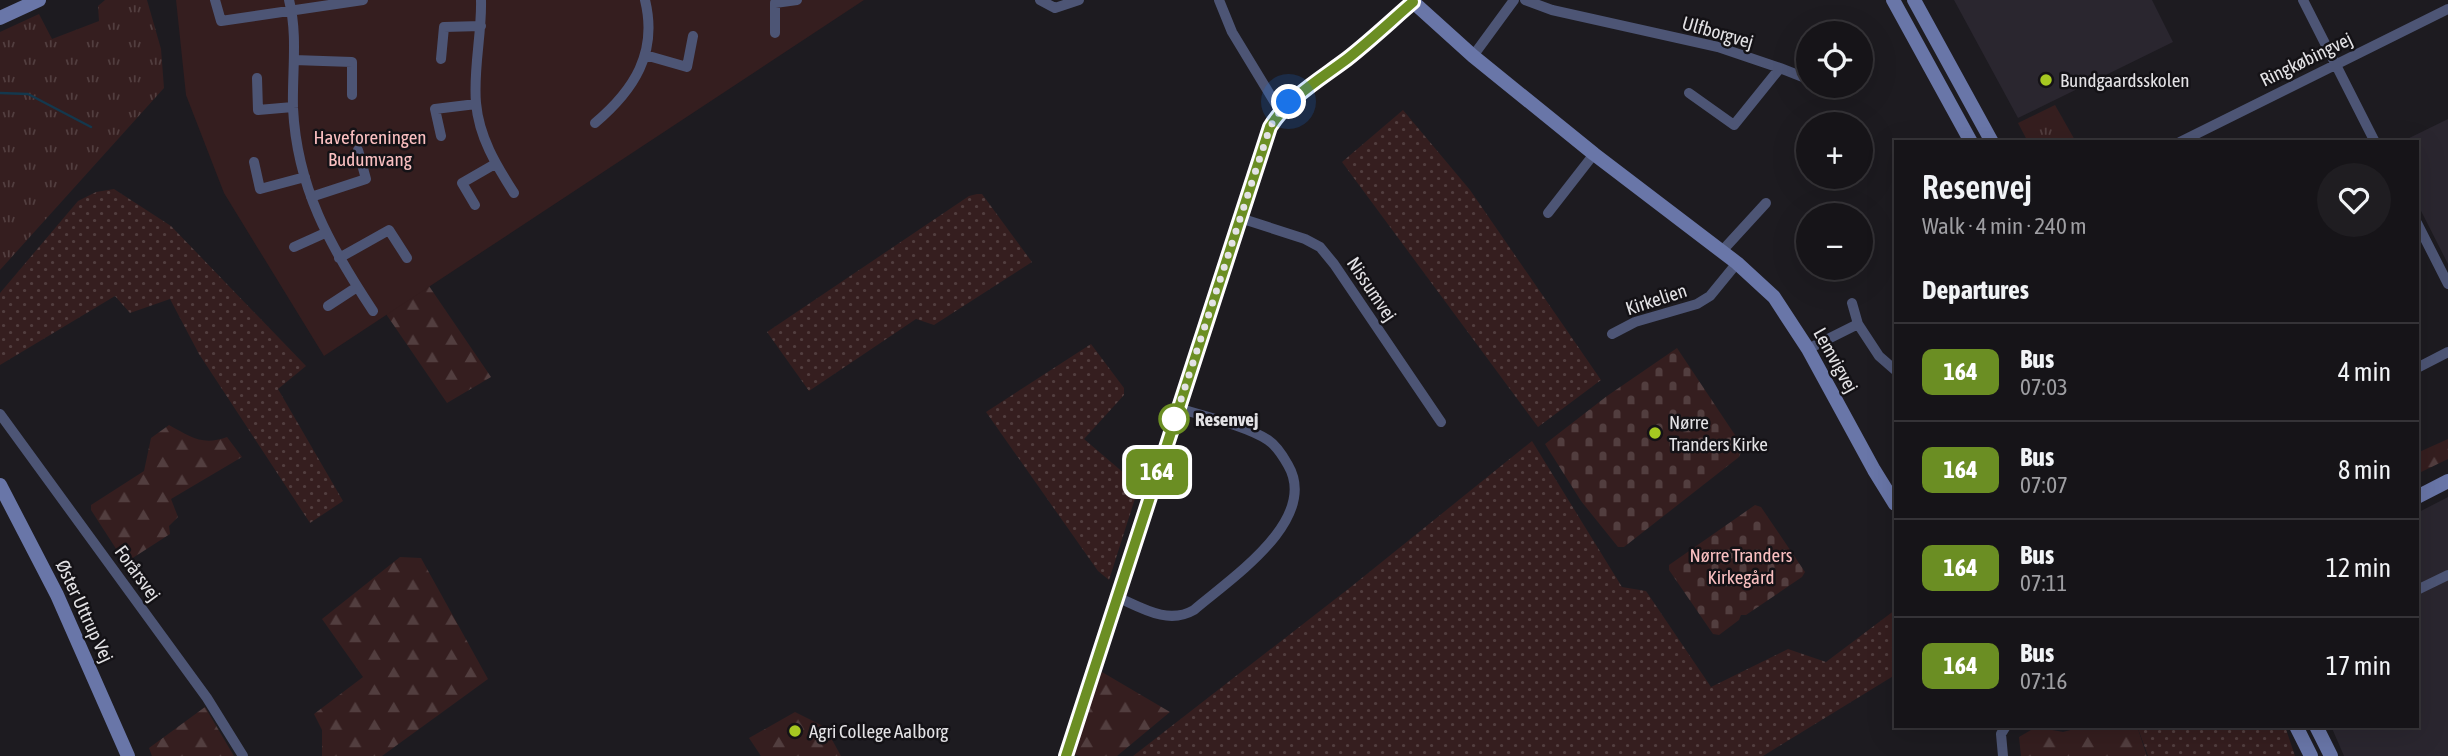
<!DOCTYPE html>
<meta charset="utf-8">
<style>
:root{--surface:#161418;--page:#1f1d21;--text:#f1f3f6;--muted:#9e9ea2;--line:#353337}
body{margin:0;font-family:"Asap Condensed",sans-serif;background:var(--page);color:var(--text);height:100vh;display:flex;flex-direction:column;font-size:26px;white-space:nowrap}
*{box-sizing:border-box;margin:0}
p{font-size:23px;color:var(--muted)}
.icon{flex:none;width:38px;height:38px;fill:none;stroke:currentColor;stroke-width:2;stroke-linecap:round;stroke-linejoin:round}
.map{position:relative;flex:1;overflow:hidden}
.panel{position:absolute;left:1894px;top:140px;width:525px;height:588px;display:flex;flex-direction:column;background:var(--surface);border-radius:0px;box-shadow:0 7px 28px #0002,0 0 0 2px var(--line)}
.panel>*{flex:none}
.badge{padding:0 14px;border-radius:10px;font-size:24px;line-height:46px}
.buttons{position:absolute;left:1796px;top:21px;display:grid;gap:14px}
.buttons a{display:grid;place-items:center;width:77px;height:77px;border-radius:50%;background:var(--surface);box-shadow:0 7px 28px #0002,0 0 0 2px var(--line);font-size:35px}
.you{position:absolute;width:35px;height:35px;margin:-18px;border:5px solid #fff;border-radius:50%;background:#1a73e8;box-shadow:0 0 0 10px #1a73e833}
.map>.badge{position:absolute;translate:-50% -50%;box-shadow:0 0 0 4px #fff}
h2{padding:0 28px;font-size:26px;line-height:63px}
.round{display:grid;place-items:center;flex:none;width:74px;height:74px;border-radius:37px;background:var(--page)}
.headline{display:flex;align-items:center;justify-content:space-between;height:119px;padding:0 28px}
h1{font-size:33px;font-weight:600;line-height:52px}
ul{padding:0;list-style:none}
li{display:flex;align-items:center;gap:21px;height:98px;padding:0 28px;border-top:2px solid var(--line)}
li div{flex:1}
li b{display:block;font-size:26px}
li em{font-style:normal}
li .badge{min-width:77px;font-weight:700;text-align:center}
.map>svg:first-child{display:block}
.built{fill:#2a262f}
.grass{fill:url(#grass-dots)}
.forest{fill:url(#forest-firs)}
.cemetery{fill:url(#cemetery-stones)}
.park{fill:url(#park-tufts)}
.garden{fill:#351e1f}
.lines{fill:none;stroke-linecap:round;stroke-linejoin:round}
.stream{stroke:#14384d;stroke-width:2.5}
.street{stroke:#4d5575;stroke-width:10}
.secondary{stroke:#6976a8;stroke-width:14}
.line-casing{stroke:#fff;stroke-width:16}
.line{stroke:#6b8e23;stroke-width:10}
.walk{stroke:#e3e2e5;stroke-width:7;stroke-dasharray:0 12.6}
.poi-dot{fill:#a6c821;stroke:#141216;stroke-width:2.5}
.stop-dot{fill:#fff;stroke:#6b8e23;stroke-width:3.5}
.labels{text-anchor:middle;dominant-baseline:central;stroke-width:5;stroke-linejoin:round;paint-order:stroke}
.street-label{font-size:19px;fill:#e3e2e5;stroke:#141216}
.poi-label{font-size:19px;fill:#e3e2e5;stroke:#141216;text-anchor:start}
.park-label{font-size:19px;fill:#fbc0c1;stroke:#141216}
.stop-label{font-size:19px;font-weight:bold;fill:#e3e2e5;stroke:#141216;text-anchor:start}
</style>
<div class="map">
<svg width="2448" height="756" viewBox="0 0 2448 756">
<defs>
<pattern id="grass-dots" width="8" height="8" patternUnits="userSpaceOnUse" patternTransform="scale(1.75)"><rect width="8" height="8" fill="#351e1f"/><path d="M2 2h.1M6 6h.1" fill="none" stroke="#523e3f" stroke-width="1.8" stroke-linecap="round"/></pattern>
<pattern id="forest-firs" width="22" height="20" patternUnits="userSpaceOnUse" patternTransform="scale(1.75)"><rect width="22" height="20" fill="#351e1f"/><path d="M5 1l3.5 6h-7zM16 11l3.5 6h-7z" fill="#523e3f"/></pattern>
<pattern id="cemetery-stones" width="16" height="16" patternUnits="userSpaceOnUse" patternTransform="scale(1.75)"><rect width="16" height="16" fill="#351e1f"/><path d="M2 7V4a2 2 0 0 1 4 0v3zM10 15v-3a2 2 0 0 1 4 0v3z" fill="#523e3f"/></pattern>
<pattern id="park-tufts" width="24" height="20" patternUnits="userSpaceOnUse" patternTransform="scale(1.75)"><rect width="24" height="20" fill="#351e1f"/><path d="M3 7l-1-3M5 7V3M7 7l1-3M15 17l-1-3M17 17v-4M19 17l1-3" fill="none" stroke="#523e3f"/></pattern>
</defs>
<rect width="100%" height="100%" fill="#1d1b20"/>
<!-- built -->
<path class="built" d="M1954,0H2152L2173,42L2018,118Z
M2448,119V264L2417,203V142H2401Z
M2448,497V756H2344L2331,726H2417V513Z"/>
<!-- grass -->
<path class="grass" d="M1403,110L1470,190L1601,380L1538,427L1342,162Z
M114,189L171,226L306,366L278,389L343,501L310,523L199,354L170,299L130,313L115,296L0,365V293L78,201L96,192Z
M977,194H982L1032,262L934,325L916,319L809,391L767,332L969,196Z
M1091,344L1124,388V395L1084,439L1139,486L1109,580L1098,571L986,412Z
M1532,441L1622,587L1646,591L1711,687L1788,649L1826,662L1895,610V675L1763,756H1133L1352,586Z
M2137,726H2285L2295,756H2148Z"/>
<!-- forest -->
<path class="forest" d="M429,286L491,377L447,403L386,314Z
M169,425C191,437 202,446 227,437L242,457L171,499L178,517L169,526L170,534L128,561L122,558L91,510V505L144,471L151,438Z
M2448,439V459L2417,474V453Z
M400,557L421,558L488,679L382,756H322V730L314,714L363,677L322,619Z
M1102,672L1170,712L1117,756H1080L1071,754L1086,710Z
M205,707L234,756H152L149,748Z
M795,712L825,727L841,756H761L749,738Z
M2086,726H2137L2147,756H2021L2019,737L2036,727L2063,732Z"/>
<!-- cemetery -->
<path class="cemetery" d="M1677,348L1743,447L1739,457L1624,547H1618L1581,501L1545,444L1607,396Z
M1755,505L1761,507L1805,572L1802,577L1746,615H1741L1739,620L1719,635L1713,634L1669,570V565Z"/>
<!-- park -->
<path class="park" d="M105,0H147L161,49L164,88L0,270V32L39,14L52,39L99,21L98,6Z
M2055,105L2076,142H2028L2018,123Z"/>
<!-- garden -->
<path class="garden" d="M176,0H864L324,356L224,193L186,95Z"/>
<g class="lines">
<!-- stream -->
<path class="stream" d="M0,93L28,94L91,127"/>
<!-- street -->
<path class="street" d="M215,0L221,21L363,0
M289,0C298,35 292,72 293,108C297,188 330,246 373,311
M481,0C482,34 473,69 476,103C479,137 496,165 514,193
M1040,0L1055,8L1079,0
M1219,0L1232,32L1280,111
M1525,0L1552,10L1718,47L1780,68L1734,125L1689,93
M2303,0L2375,142
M775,33V3L797,0
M645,55L687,67L693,36
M1473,56L1514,0
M441,59L444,27L481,26
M294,60L352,62V95
M1780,68L1808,79
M257,78L258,110L293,107
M595,123C634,90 658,53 645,0
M441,136L435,109L476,104
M2180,142L2448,9
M254,162L260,189L305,177
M311,197L366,179L358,150
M475,205L462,183L495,164
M1548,213L1594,154
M1240,218L1305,239L1320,247L1334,264L1441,422
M2417,223L2448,284
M294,247L325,233
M1722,251L1766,203
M339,258L389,230L407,258
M1852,303L1858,324
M328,306L357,287
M1612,334L1635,322L1697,304L1710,296L1737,263
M1808,349L1858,324L1879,356L1895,370
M2417,368L2448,352
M0,414L207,698L243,756
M2417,590L2448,575
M1117,597C1142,608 1168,625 1194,610C1230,579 1320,520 1288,465C1283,456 1277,446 1268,440C1247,426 1203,416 1178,408
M1066,756L1270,127L1289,102L1347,58L1413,2
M2003,756L2001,734L2006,726"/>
<!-- secondary -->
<path class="secondary" d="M1411,0L1473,56L1594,154L1737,263L1774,297L1808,349L1874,470L1895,504
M1893,0L1971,142
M1914,0L1992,142
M0,18L39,0
M0,485L57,595L128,756
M2417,497L2448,481
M2296,726L2311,756
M2316,726L2331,756"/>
</g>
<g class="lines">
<defs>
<path id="line" d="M1066,756L1270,127C1289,97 1319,80 1347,59C1370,41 1391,21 1413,2"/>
</defs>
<!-- line casing -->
<use href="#line" class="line-casing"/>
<!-- line -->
<use href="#line" class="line"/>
<!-- walk -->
<path class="walk" d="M1174,419L1172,427L1270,127L1280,111L1289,102"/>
</g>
<!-- markers -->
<g class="poi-dot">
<circle cx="2046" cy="80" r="7"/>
<circle cx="1655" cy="433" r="7"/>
<circle cx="795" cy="731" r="7"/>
</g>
<circle class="stop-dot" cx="1174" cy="419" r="14"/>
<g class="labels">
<!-- street labels -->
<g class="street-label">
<text transform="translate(1718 32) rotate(16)">Ulfborgvej</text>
<text transform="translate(2306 59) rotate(-26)">Ringkøbingvej</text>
<text transform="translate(1372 289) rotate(56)">Nissumvej</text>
<text transform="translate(1656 299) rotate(-18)">Kirkelien</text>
<text transform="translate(1836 360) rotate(61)">Lemvigvej</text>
<text transform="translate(138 573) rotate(54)">Forårsvej</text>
<text transform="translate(85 611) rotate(65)">Øster Uttrup Vej</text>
</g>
<!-- poi labels -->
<g class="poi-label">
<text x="2060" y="80">Bundgaardsskolen</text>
<text x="1669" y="422">Nørre<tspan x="1669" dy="22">Tranders Kirke</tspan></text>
<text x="809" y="731">Agri College Aalborg</text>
</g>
<!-- park labels -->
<g class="park-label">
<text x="370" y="137">Haveforeningen<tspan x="370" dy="22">Budumvang</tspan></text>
<text x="1741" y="555">Nørre Tranders<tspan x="1741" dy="22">Kirkegård</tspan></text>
</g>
<!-- stop labels -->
<g class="stop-label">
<text x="1195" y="419">Resenvej</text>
</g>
</g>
</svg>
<div class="buttons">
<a><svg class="icon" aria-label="locate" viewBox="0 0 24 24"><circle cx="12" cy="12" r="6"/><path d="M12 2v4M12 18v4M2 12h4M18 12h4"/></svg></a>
<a>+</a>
<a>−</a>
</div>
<div class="you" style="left:1289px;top:102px"></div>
<b class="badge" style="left:1157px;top:472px;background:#6b8e23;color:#fff">164</b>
<section class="panel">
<div class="headline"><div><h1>Resenvej</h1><p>Walk · 4 min · 240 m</p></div><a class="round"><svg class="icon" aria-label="heart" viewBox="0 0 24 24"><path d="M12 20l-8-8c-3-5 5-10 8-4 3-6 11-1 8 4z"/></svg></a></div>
<h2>Departures</h2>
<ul>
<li><span class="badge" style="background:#6b8e23;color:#fff">164</span><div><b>Bus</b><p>07:03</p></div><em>4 min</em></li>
<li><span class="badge" style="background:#6b8e23;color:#fff">164</span><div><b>Bus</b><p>07:07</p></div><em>8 min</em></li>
<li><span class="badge" style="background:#6b8e23;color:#fff">164</span><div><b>Bus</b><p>07:11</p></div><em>12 min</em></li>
<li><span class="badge" style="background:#6b8e23;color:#fff">164</span><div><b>Bus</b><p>07:16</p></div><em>17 min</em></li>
</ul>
</section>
</div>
